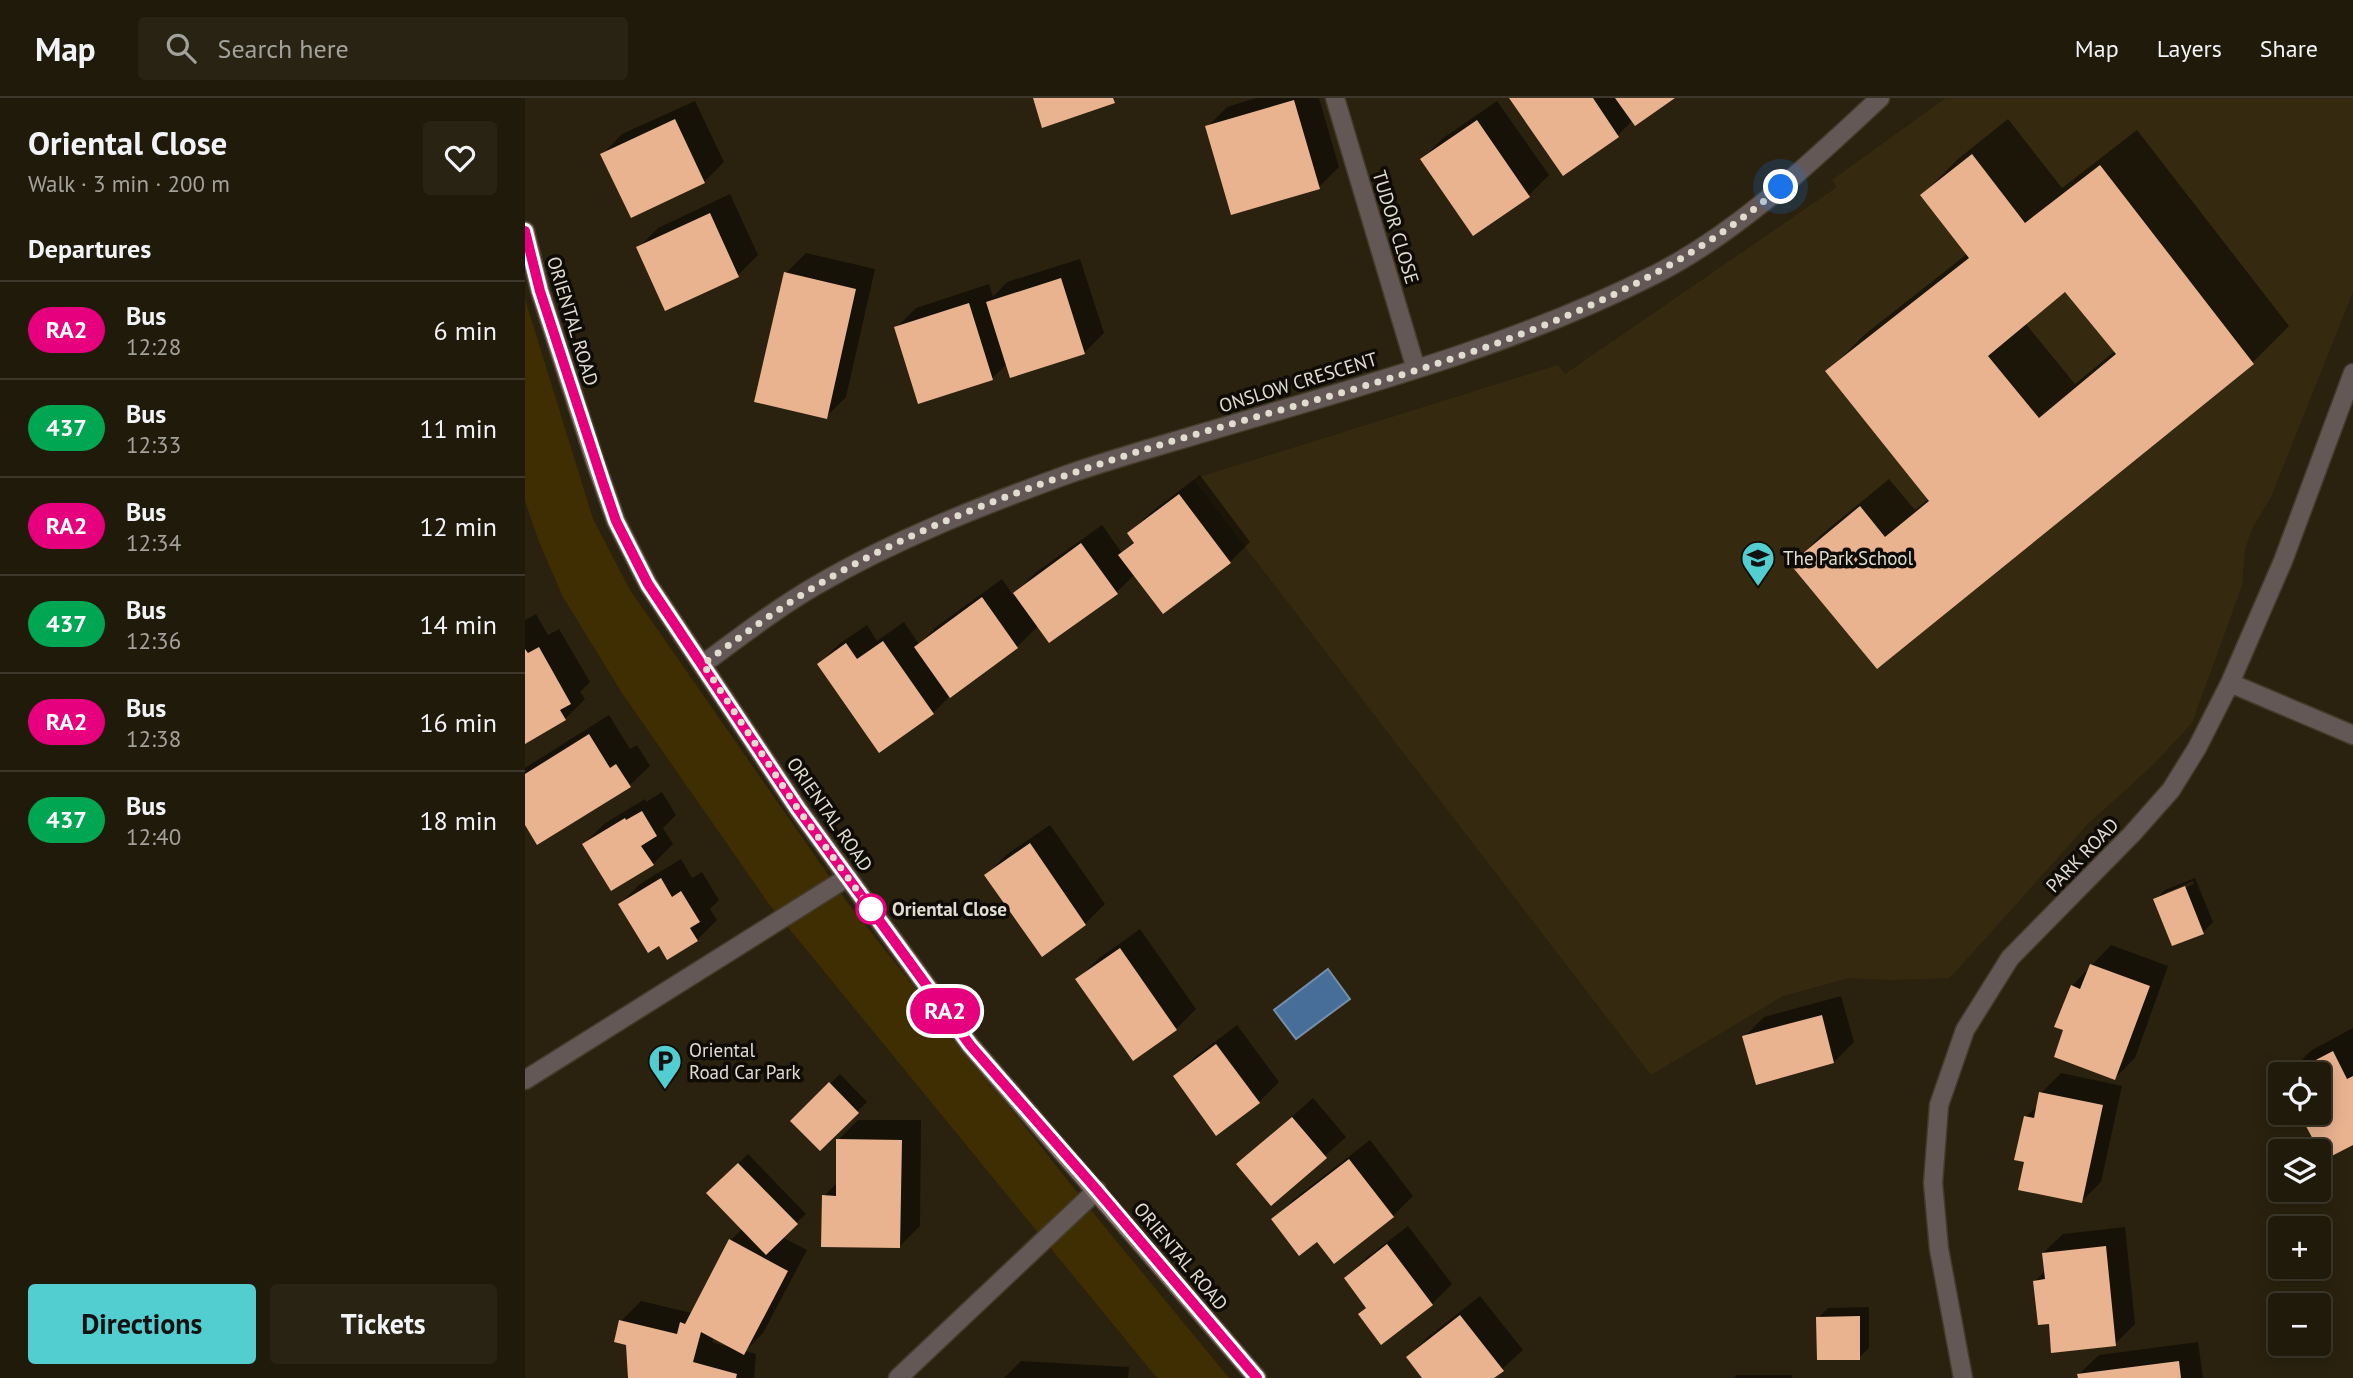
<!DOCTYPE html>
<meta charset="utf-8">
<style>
:root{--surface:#201a0a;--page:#282313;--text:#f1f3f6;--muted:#a2a19c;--line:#3d382b;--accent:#52cdd0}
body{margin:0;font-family:"PT Sans",sans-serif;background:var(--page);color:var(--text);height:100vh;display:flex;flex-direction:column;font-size:26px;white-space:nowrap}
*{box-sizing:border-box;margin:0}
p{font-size:23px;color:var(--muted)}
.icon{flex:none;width:38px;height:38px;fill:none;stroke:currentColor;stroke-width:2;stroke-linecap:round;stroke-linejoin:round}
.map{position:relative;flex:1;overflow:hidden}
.sheet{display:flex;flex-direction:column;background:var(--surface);width:525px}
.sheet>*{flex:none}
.badge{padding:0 14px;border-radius:23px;font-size:24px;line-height:46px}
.tools{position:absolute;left:1743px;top:964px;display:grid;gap:14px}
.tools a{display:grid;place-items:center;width:63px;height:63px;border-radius:7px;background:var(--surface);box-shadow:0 4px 18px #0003,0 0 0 2px var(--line);font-size:35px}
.you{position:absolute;width:35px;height:35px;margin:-18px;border:5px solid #fff;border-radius:50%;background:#1a73e8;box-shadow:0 0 0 10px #1a73e833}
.map>.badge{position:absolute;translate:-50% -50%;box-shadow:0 0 0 4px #fff}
h2{padding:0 28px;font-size:26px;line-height:63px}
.round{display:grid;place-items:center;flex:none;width:74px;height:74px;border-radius:7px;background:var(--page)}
.head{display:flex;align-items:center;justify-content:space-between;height:119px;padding:0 28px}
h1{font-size:33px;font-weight:600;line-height:52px}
.button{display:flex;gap:14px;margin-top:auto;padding:14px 28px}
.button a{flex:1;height:80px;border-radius:7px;background:var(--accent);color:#111;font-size:28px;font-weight:600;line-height:80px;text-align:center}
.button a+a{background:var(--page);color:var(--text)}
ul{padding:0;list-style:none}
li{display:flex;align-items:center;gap:21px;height:98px;padding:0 28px;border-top:2px solid var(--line)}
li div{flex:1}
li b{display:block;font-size:26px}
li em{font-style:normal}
li .badge{min-width:77px;font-weight:700;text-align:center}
header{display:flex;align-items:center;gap:42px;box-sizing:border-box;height:98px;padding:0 35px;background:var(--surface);border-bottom:2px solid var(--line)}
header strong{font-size:33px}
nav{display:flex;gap:38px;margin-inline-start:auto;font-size:24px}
.search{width:490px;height:63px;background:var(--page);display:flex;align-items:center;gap:18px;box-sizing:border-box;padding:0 24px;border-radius:7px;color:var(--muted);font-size:26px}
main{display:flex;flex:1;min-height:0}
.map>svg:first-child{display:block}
.built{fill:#352a0f}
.green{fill:#3e2e01}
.water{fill:#476e98;stroke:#758fa9;stroke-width:2}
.shadow{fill:#0007;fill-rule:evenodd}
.building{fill:#eab390;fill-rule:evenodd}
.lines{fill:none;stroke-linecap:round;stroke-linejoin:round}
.lane-casing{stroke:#443c29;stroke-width:21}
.street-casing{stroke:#443c29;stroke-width:21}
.secondary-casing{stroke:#443c29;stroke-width:21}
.lane{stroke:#635856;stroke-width:18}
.street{stroke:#635856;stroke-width:18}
.secondary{stroke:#887672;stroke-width:18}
.line-casing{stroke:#fff;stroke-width:16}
.line{stroke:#e6007e;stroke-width:10}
.walk{stroke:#e1dcd0;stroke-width:7;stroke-dasharray:0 12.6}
.stop-dot{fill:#fff;stroke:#e6007e;stroke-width:3.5}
.labels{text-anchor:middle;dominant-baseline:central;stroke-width:7;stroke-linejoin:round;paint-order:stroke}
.street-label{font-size:19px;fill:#e1dcd0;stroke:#0f0c05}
.poi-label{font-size:19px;fill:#e1dcd0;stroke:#0f0c05;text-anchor:start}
.stop-label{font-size:19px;font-weight:bold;fill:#e1dcd0;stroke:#0f0c05;text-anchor:start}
</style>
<header>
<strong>Map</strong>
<div class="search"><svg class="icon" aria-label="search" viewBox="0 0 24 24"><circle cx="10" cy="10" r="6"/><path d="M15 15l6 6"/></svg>Search here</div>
<nav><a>Map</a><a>Layers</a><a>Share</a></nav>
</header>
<main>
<section class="sheet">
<div class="head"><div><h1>Oriental Close</h1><p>Walk · 3 min · 200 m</p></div><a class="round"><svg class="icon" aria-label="heart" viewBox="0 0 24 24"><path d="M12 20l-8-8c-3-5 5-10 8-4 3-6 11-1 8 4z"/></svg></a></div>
<h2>Departures</h2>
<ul>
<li><span class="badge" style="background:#e6007e;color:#fff">RA2</span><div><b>Bus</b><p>12:28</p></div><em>6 min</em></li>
<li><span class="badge" style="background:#00a651;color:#fff">437</span><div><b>Bus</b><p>12:33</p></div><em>11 min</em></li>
<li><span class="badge" style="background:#e6007e;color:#fff">RA2</span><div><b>Bus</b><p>12:34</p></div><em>12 min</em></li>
<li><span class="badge" style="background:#00a651;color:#fff">437</span><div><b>Bus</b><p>12:36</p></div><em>14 min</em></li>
<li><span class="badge" style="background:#e6007e;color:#fff">RA2</span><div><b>Bus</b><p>12:38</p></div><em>16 min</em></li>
<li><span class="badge" style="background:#00a651;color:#fff">437</span><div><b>Bus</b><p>12:40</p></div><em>18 min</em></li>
</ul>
<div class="button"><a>Directions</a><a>Tickets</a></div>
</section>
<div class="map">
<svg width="1828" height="1280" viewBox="0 0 1828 1280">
<rect width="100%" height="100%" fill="#2a220e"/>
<!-- built -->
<path class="built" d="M1421,0H1828V194L1746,399L1728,429L1720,450L1717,488L1667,625L1629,666L1562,727L1425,880L1364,882L1324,880L1258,898L1126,977L668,381L1033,267L1040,276L1312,89L1307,82Z"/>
<!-- green -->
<path class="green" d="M0,201L68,421L105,492L322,804L574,1122L704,1280H632L244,806L97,595L38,499L14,444L0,403Z"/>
<!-- water -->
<path class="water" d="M803,871L825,901L771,941L749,912Z"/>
<!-- shadow -->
<path class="shadow" d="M731,0H794L814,69L794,89L708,115L682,29L702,9Z
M986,0H1147L1108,22L1093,37L1038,75Z
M170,3L199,64L179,84L78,56L97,36Z
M972,3L1024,77L1004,97L897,61L917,41Z
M1483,21L1537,90L1612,32L1764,228L1728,264L1464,476L1268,466L1296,437L1364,381L1390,412L1405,400L1303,273L1339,237L1442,156L1397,97L1433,61ZM1540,192L1590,253L1550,286L1500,225Z
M205,96L233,157L213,177L113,150L133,130Z
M281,155L350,171L321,299L301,319L261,175Z
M555,161L579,235L559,255L482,266L467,280L371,230L391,210L464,186L468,199L482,184Z
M675,377L725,444L705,464L639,514L610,476L591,495L514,527L492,549L426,597L408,615L354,652L294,566L314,546L342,527L352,543L379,524L394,546L411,529L477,481L488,497L510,475L577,427L597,455L610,443L604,435L624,416Z
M11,516L23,537L34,531L65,584L55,594L60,601L40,621L0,644V522Z
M84,617L105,651L112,647L125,668L105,687L0,724V670Z
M137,694L151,717L138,730L148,746L128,766L59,746L79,726L120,701L121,704Z
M525,727L580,806L560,826L517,856L462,777L481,757Z
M156,761L167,780L177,774L194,802L185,811L192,822L172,842L134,846L95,806L115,786Z
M1670,780L1688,824L1678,834L1630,802L1640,792ZM1668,783L1669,786L1640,799V795Z
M615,831L671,911L651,931L608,961L553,881L573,861Z
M1586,847L1643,868L1610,960L1590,980L1547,888Z
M1316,898L1329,944L1309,964L1219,939L1239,919Z
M712,927L754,984L734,1004L650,978L670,959Z
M1828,930V1045L1776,1015H1794V976H1762L1787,952Z
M1536,975L1597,988L1576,1084L1556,1104L1501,1019L1514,1006L1516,995Z
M315,976L342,1004L295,1051L268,1023Z
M788,1000L821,1039L746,1106L714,1066Z
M333,1022H396L395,1128L375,1148L299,1098L313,1084V1042Z
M845,1042L888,1098L868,1118L809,1164L793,1141L748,1122L768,1102Z
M223,1056L281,1116L257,1139L282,1152L238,1235L220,1253L231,1256L229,1280H105L102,1245L96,1223L116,1203L167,1215L206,1142L218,1130L183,1095ZM189,1239L203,1249L187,1244Z
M883,1128L927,1186L907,1206L835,1216L842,1208L821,1180L841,1160Z
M1600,1129L1610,1226L1590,1246L1525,1224L1510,1183L1520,1173L1518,1155L1538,1136Z
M955,1198L998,1252L967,1280H900L883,1259L903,1239Z
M1344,1209V1250L1334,1260L1293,1220L1303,1210Z
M1673,1244L1678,1280H1555L1554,1276L1574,1257Z
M496,1263L604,1269L603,1280H479Z
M1212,1277H1267V1280H1209Z"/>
<!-- building -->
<path class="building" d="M508,0H588L590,5L517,30Z
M984,0H1068L1094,39L1038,78Z
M1090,0H1150L1110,28Z
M769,2L795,91L706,117L680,28Z
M150,21L180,85L106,120L75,56Z
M952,22L1005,99L948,138L895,61Z
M1447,56L1500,125L1575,67L1729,266L1352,571L1265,466L1335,408L1360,439L1404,403L1300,273L1444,160L1395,97ZM1540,194L1591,256L1514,320L1463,258Z
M185,115L214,179L140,213L111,149Z
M259,174L331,191L302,321L229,304Z
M536,180L560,256L485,280L461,204Z
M444,205L468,282L393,306L369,229Z
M654,396L706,465L638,516L593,457L609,445L602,435Z
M556,445L593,496L524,545L488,495Z
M457,499L493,550L425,600L389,549Z
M358,543L409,616L354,655L292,566L321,545L332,561Z
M14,549L46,606L35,612L41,622L0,646V551L3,555Z
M64,636L85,670L91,666L106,689L12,747L0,727V676Z
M117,713L132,738L116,748L129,767L86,793L57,746L100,720L101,722Z
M505,745L561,827L517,859L459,777Z
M136,780L147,799L156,793L175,824L165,830L173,843L142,862L134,848L123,855L93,806Z
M1660,788L1679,836L1647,848L1628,801Z
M595,850L652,932L608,963L550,881Z
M1565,866L1625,888L1590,982L1529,959L1538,932L1529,929L1546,887L1555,891Z
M1297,917L1309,965L1231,987L1217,938Z
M691,946L735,1005L691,1038L648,978Z
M1808,953L1822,981L1828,978V1047L1799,1062L1774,1015H1794V976H1764Z
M304,984L334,1015L295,1053L265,1023Z
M1514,994L1578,1007L1557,1105L1493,1092L1499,1064L1489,1062L1499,1018L1509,1020Z
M767,1019L802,1060L746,1108L711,1066Z
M311,1041L377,1042L375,1150L296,1149L297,1097L311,1098Z
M824,1061L869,1119L809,1166L792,1144L774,1158L746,1121Z
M213,1065L273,1126L241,1157L181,1095Z
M204,1141L263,1173L219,1257L176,1234L168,1264L212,1276L211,1280H103L101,1247L89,1244L94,1222L152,1236L155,1224L160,1226Z
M862,1146L908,1207L856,1247L833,1216L841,1210L819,1180Z
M1581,1148L1591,1248L1526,1255L1524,1226L1513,1227L1508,1183L1520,1181L1517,1155Z
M935,1217L979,1273L969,1280H897L881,1259Z
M1335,1218V1262H1292L1291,1219Z
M1654,1263L1656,1280H1553L1552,1276Z"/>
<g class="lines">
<defs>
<path id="lane" d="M0,982L323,779"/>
<path id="street" d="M810,0L891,271
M178,566C215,539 252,510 292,487C371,441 456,408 541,377C587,361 634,348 681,334C833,289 989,248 1131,176C1215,133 1286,64 1355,0
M1705,585L1828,637
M373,1280L572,1092
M1438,1280L1414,1151L1408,1085L1414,1007L1440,932L1485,860L1607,736L1646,692L1672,650L1705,585L1758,463L1828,275"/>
<path id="secondary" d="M0,133L15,193L71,366L91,423L123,486L273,711L445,947L732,1280"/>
</defs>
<!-- lane casing -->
<use href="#lane" class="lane-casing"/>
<!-- street casing -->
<use href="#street" class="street-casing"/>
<!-- secondary casing -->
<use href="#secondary" class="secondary-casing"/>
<!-- lane -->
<use href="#lane" class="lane"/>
<!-- street -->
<use href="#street" class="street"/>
<!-- secondary -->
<use href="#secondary" class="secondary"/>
</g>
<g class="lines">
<defs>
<path id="line" d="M0,133L15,193L78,385L91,423L123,486L273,711L445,947L572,1092L732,1280"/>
</defs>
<!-- line casing -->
<use href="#line" class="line-casing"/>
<!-- line -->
<use href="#line" class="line"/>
<!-- walk -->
<path class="walk" d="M346,811L353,821L273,711L178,566C215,539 251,512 291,488C382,433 491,393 593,360C816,288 1074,246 1256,89"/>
</g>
<!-- icons -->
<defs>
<symbol id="school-pin" viewBox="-11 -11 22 30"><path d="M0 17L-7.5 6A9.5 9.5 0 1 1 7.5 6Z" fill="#52cdd0" stroke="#0f0c05"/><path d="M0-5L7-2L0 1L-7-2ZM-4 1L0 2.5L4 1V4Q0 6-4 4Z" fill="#111"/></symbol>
<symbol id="parking-pin" viewBox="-11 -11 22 30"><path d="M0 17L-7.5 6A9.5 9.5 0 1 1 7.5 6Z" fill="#52cdd0" stroke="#0f0c05"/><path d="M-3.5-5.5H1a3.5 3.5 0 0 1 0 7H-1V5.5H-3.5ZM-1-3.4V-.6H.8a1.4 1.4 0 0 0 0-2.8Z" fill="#111"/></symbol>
</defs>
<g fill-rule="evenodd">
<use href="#school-pin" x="1214" y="441" width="38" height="52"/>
<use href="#parking-pin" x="121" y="944" width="38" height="52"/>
</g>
<!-- markers -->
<circle class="stop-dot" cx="346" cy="811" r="14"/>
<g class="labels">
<!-- street labels -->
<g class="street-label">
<text transform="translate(871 129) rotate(73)">TUDOR CLOSE</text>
<text transform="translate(48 223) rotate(73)">ORIENTAL ROAD</text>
<text transform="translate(773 284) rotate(-17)">ONSLOW CRESCENT</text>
<text transform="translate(305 716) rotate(55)">ORIENTAL ROAD</text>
<text transform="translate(1557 757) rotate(-46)">PARK ROAD</text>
<text transform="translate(656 1158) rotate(50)">ORIENTAL ROAD</text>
</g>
<!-- poi labels -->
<g class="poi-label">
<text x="1258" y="460">The Park School</text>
<text x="164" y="952">Oriental<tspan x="164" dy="22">Road Car Park</tspan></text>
</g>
<!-- stop labels -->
<g class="stop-label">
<text x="367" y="811">Oriental Close</text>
</g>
</g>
</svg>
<div class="tools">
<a><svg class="icon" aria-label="locate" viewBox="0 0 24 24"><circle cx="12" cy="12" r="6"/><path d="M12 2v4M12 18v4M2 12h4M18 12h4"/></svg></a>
<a><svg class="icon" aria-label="layers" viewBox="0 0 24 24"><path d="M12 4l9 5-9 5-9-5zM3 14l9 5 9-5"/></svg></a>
<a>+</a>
<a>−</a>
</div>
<div class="you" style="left:1256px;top:89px"></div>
<b class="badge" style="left:420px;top:913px;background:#e6007e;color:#fff">RA2</b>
</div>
</main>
